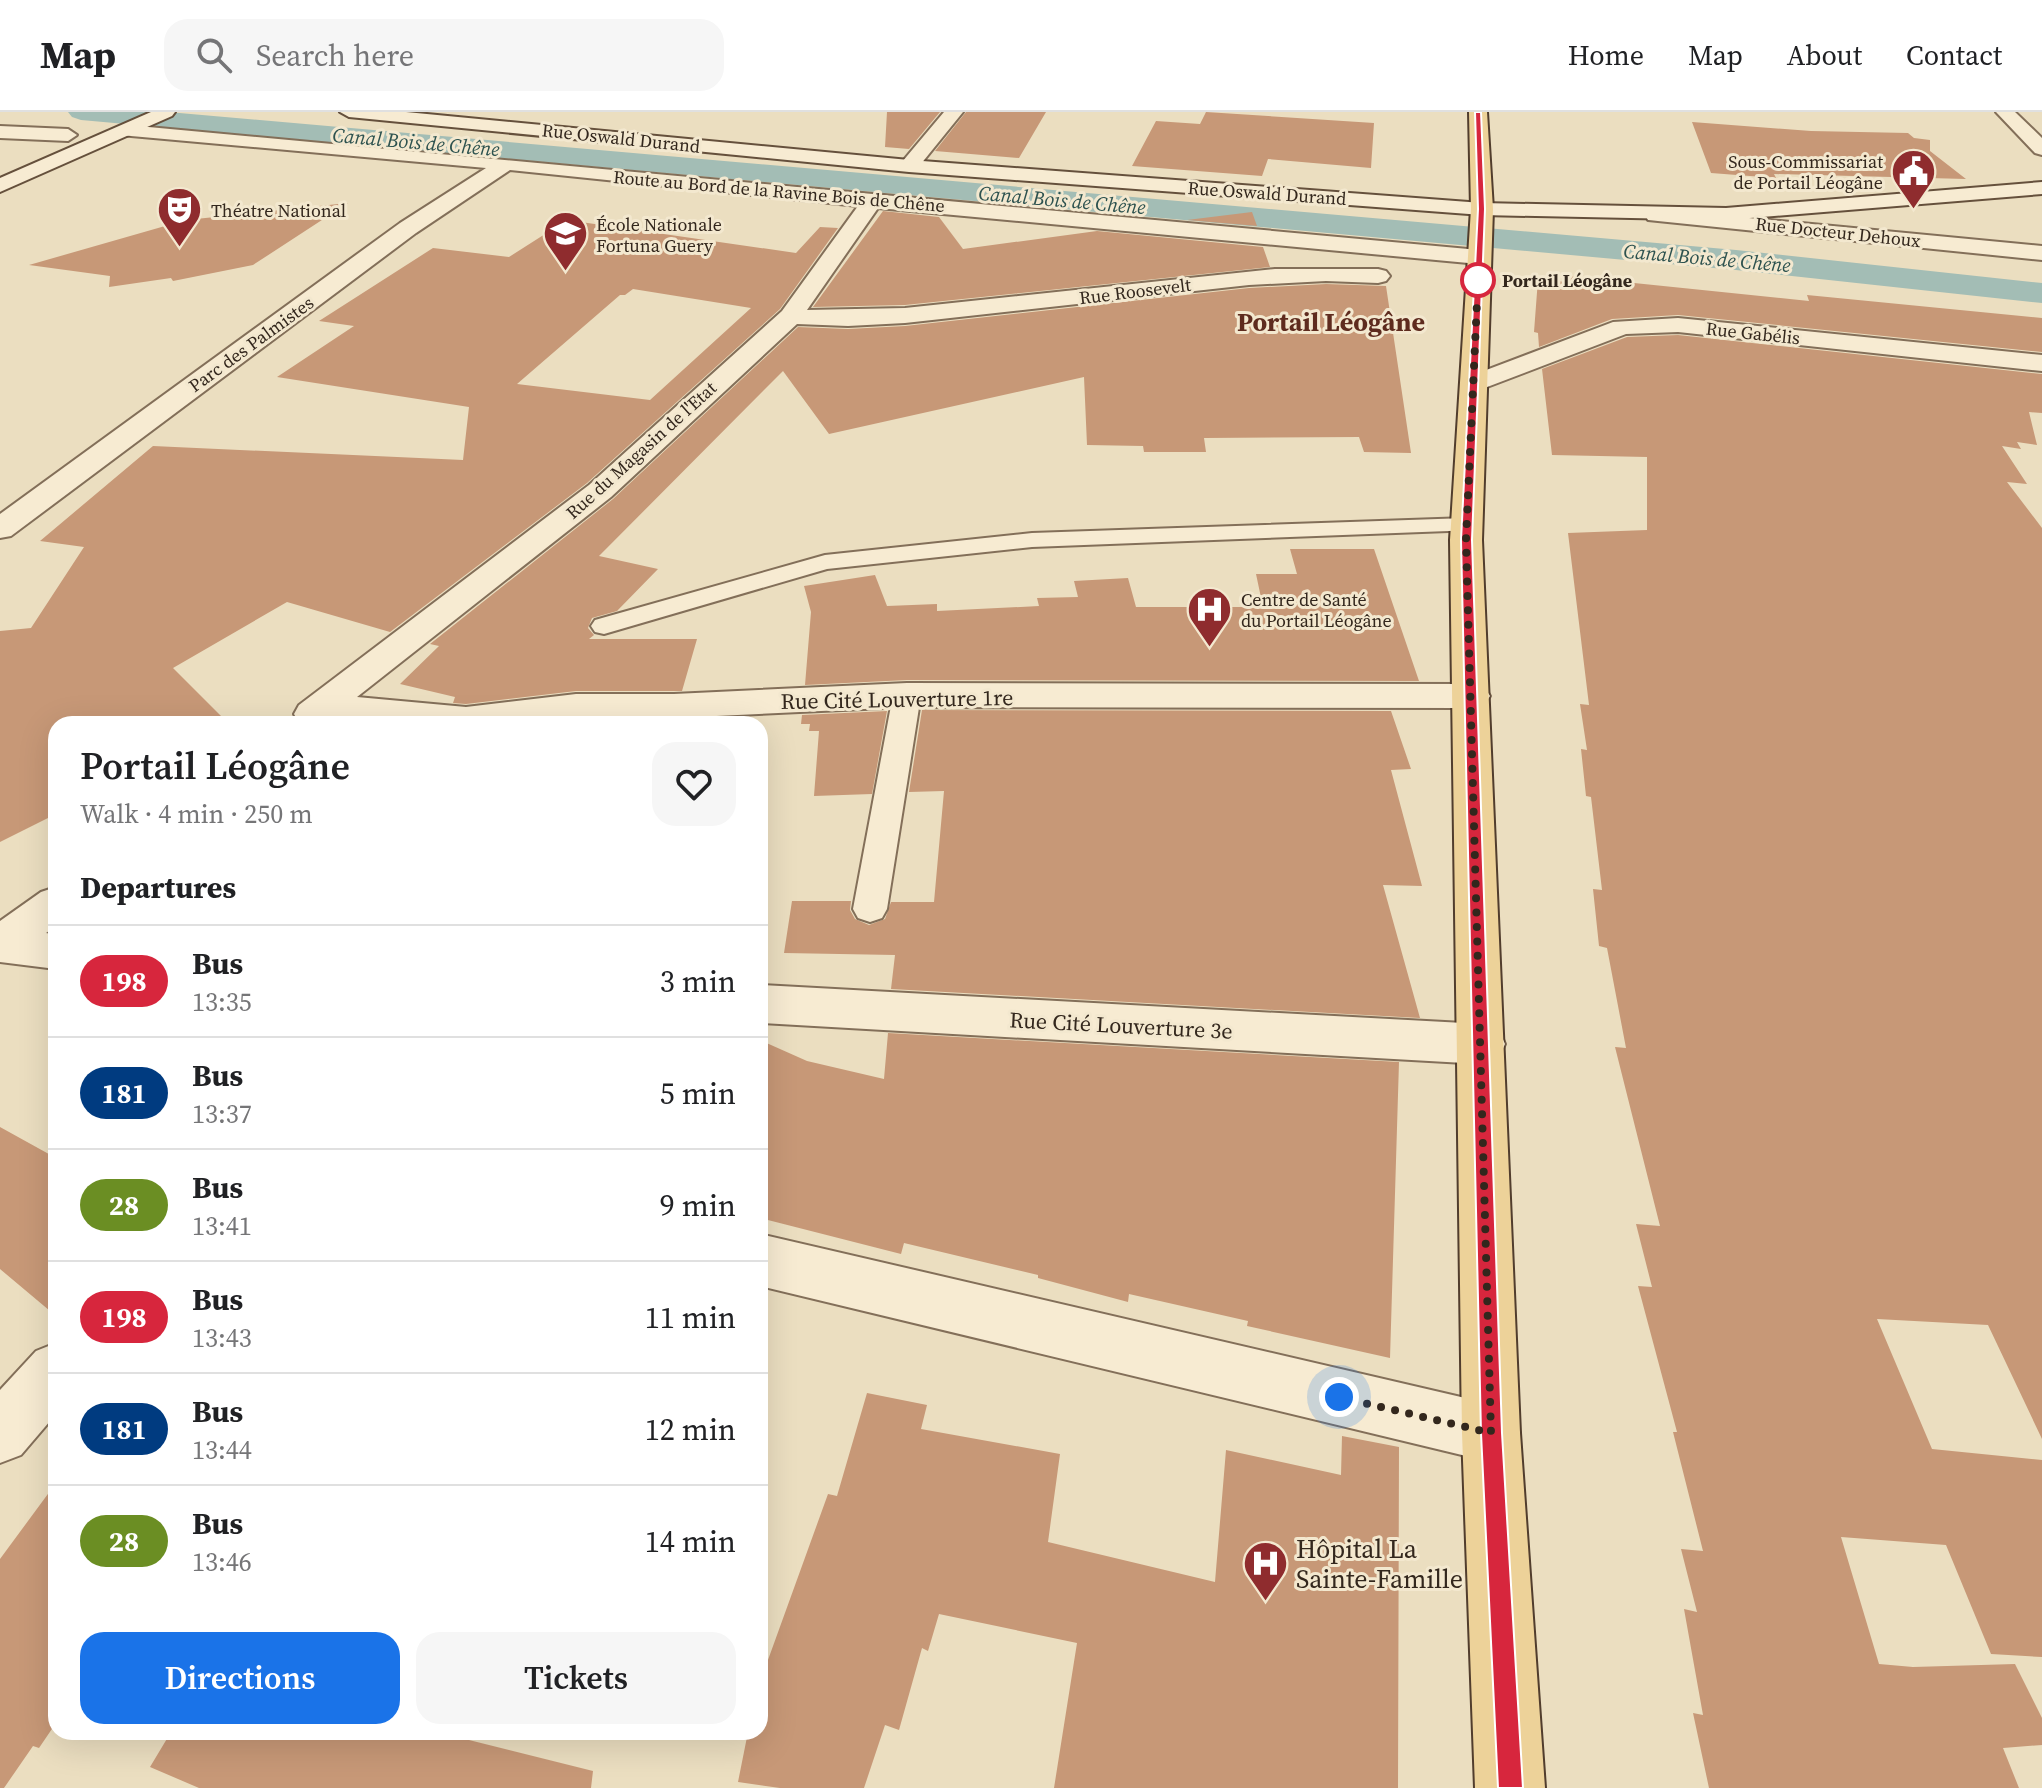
<!DOCTYPE html>
<meta charset="utf-8">
<style>
:root{--surface:#fff;--page:#f6f6f6;--text:#202124;--muted:#757577;--line:#e0e0e0;--accent:#1a73e8}
body{margin:0;font-family:"Source Serif 4",serif;background:var(--page);color:var(--text);height:100vh;display:flex;flex-direction:column;font-size:30px;white-space:nowrap}
*{box-sizing:border-box;margin:0}
p{font-size:26px;color:var(--muted)}
.icon{flex:none;width:44px;height:44px;fill:none;stroke:currentColor;stroke-width:2;stroke-linecap:round;stroke-linejoin:round}
.map{position:relative;flex:1;overflow:hidden}
.sheet{position:absolute;left:48px;top:604px;width:720px;height:1024px;display:flex;flex-direction:column;background:var(--surface);border-radius:24px;box-shadow:0 8px 32px #0002}
.sheet>*{flex:none}
.badge{padding:0 16px;border-radius:26px;font-size:28px;line-height:52px}
.you{position:absolute;width:40px;height:40px;margin:-20px;border:6px solid #fff;border-radius:50%;background:#1a73e8;box-shadow:0 0 0 12px #1a73e833}
.map>.badge{position:absolute;translate:-50% -50%;box-shadow:0 0 0 4px #fff}
h2{padding:0 32px;font-size:30px;line-height:72px}
.round{display:grid;place-items:center;flex:none;width:84px;height:84px;border-radius:24px;background:var(--page)}
.headline{display:flex;align-items:center;justify-content:space-between;height:136px;padding:0 32px}
h1{font-size:38px;font-weight:600;line-height:60px}
.action{display:flex;gap:16px;margin-top:auto;padding:16px 32px}
.action a{flex:1;height:92px;border-radius:24px;background:var(--accent);color:#fff;font-size:32px;font-weight:600;line-height:92px;text-align:center}
.action a+a{background:var(--page);color:var(--text)}
ul{padding:0;list-style:none}
li{display:flex;align-items:center;gap:24px;height:112px;padding:0 32px;border-top:2px solid var(--line)}
li div{flex:1}
li b{display:block;font-size:30px}
li em{font-style:normal}
li .badge{min-width:88px;font-weight:700;text-align:center}
header{display:flex;align-items:center;gap:48px;box-sizing:border-box;height:112px;padding:0 40px;background:var(--surface);border-bottom:2px solid var(--line)}
header strong{font-size:38px}
nav{display:flex;gap:44px;margin-inline-start:auto;font-size:28px}
.search{width:560px;height:72px;background:var(--page);display:flex;align-items:center;gap:20px;box-sizing:border-box;padding:0 28px;border-radius:24px;color:var(--muted);font-size:30px}
.map>svg:first-child{display:block}
.lines{fill:none;stroke-linecap:round;stroke-linejoin:round}
.canal{fill:#a3bdb5;fill-rule:evenodd}
.building{fill:#c79877;fill-rule:evenodd}
.lane-casing{stroke:#836f59;stroke-width:4}
.street-casing{stroke:#836f59;stroke-width:4}
.secondary-casing{stroke:#65503c;stroke-width:4}
.primary-casing{stroke:#513d2d;stroke-width:4}
.lane{fill:#f7ebd2;fill-rule:evenodd}
.street{fill:#f7ebd2;fill-rule:evenodd}
.secondary{fill:#f7ebd2;fill-rule:evenodd}
.primary{fill:#edd299;fill-rule:evenodd}
.line{fill:#d7263d;stroke:#fff;stroke-width:2}
.walk{stroke:#33271d;stroke-width:8;stroke-dasharray:0 14.4}
.stop-dot{fill:#fff;stroke:#d7263d;stroke-width:4}
.labels{text-anchor:middle;dominant-baseline:central;stroke-width:6;stroke-linejoin:round;paint-order:stroke}
.far-street-label{font-size:18px;fill:#33271d;stroke:#f3e8cf}
.far-poi-label{font-size:18px;fill:#33271d;stroke:#f3e8cf;text-anchor:start}
.far-stop-label{font-size:18px;font-weight:bold;fill:#33271d;stroke:#f3e8cf;text-anchor:start}
.far-water-label{font-size:20px;font-style:italic;fill:#2d524f;stroke:#f3e8cf}
.street-label{font-size:22px;fill:#33271d;stroke:#f3e8cf}
.far-district-label{font-size:26px;font-weight:bold;fill:#5e2b1e;stroke:#f3e8cf}
.near-poi-label{font-size:26px;fill:#33271d;stroke:#f3e8cf;text-anchor:start}
</style>
<header>
<strong>Map</strong>
<div class="search"><svg class="icon" aria-label="search" viewBox="0 0 24 24"><circle cx="10" cy="10" r="6"/><path d="M15 15l6 6"/></svg>Search here</div>
<nav><a>Home</a><a>Map</a><a>About</a><a>Contact</a></nav>
</header>
<div class="map">
<svg width="2042" height="1676" viewBox="0 0 2042 1676">
<rect width="100%" height="100%" fill="#ebdec0"/>
<g class="lines">
<!-- canal -->
<path class="canal" d="M68,0H168L1736,138L2042,171V191L1736,158L81,8L72,5Z"/>
</g>
<!-- building -->
<path class="building" d="M887,0H940L909,37L885,35Z
M966,0H1046L1019,46L935,39Z
M1206,0L1374,11L1371,56L1268,47L1262,64L1132,54L1156,9L1200,12Z
M1692,10L1811,19L1908,21L1914,26L1930,28V39L1966,67L1774,62L1776,66L1711,61Z
M348,91L253,153L173,169L171,166L109,175L110,164L29,153L186,108Z
M883,99L939,105L963,137L1097,119L1263,135L1270,155L905,193L813,195Z
M1252,100L1257,114L1187,108Z
M567,108L796,141L820,115L838,116L780,197L587,371L390,520L287,490L173,556L229,612H56V702L0,730V519L31,516L84,435L40,429L153,334L463,348L469,295L277,265L354,214L319,209L433,136L509,145ZM633,177L751,196L650,288L517,272L620,183H625Z
M1566,164L1809,189L1807,183L2042,206V240L1678,203L1612,207L1539,235L1538,221L1534,220L1538,167L1566,170Z
M1326,172L1386,174L1411,341L1364,340L1359,325L1204,326L1206,340H1144L1143,334L1087,333L1084,265L829,322L783,259L599,444L658,457L617,499L592,506L588,516L594,523L589,527H697L682,579H576L466,592L453,591L455,585L400,572L439,534L430,532L613,387L798,215L848,217L905,214L1249,176Z
M1678,223L2042,262V301L2029,300L2037,333L2017,330L2021,337L2002,334L2027,372L2007,370L2042,416V1327L1988,1213L1877,1207L1932,1337L2042,1348V1545L1991,1542L1946,1433L1841,1425L1879,1552L1913,1555L2015,1552L2042,1606V1633L2003,1636L2019,1676H1709L1693,1601L1703,1603L1684,1497L1697,1500L1681,1437L1703,1439L1673,1320H1677L1638,1174L1652,1175L1636,1112L1660,1114L1615,935L1626,936L1607,836L1599,834L1593,777L1602,778L1591,685L1586,684L1581,637L1587,638L1580,592L1589,593L1568,421L1647,418V345L1552,343L1542,257L1627,225Z
M1290,437H1374L1419,569L907,568L805,573L811,500L804,474L875,463L887,494L937,492V499L1039,494L1037,486L1078,485L1074,469L1128,466L1136,495H1263L1256,462H1297Z
M922,598L1391,599L1411,657L1391,658L1422,774L1383,773L1420,906L891,877L895,843L784,841L792,789H851L850,798L855,807L869,813L885,807L891,790H934L944,679L909,680Z
M887,599L872,682L814,684L819,619H809L810,612H801L802,603Z
M888,921L1399,950L1390,1246L1247,1214L1248,1209L1129,1182L1128,1190L1038,1166V1163L904,1131L901,1142L760,1106V928L807,949L884,967Z
M0,1015L56,1046V1204L0,1157Z
M867,1281L927,1293L921,1317L1060,1342L1048,1430L1215,1470L1226,1338L1341,1363L1342,1324L1399,1335L1398,1676H1054L1077,1531L939,1502L928,1539L922,1536L899,1618L885,1613L864,1676H780L738,1670L748,1620H760V1570L828,1382L837,1384Z
M56,1371V1611L39,1636L33,1634L4,1676H0V1447Z
M171,1620H437L593,1659L591,1676H199L150,1655Z"/>
<g class="lines">
<defs>
<path id="lane" d="M1467,406L1475,408L1479,413L1475,418L1032,435L827,457L604,522L595,520L591,514L595,508L825,443L1032,421Z
M907,574L917,577L921,583L887,797L882,806L870,810L858,806L853,797L893,583L897,577Z
M674,585L684,587L688,594L677,612H649L664,587Z"/>
<path id="street" d="M944,0H963L916,58H902L899,54L902,50Z
M1996,0H2015L2042,26V43L2035,41Z
M127,13L1479,138L1487,140L1490,145L1487,150L1479,152L878,96L807,198L905,196L1275,157H1378L1386,159L1390,164L1386,169L1378,171L1326,169L1249,173L905,211L848,214L797,212L611,385L357,585L466,595L576,582H674L907,571L1472,572L1485,576L1490,584L1485,592L1472,596L907,595L674,606H576L526,612H388L330,607L320,612L299,611L294,602L299,593L589,373L782,199L858,94L510,58L416,121L11,424L0,426V402L400,111L486,56L120,23L118,19Z
M0,14L68,17L77,23L68,29L0,26Z
M1656,97L2042,134V148L1648,108L1645,103L1648,98Z
M1678,206L2042,243V259L1678,220L1626,222L1474,280L1465,278L1461,272L1465,266L1613,210Z
M56,775V814L46,821L56,823V857L0,850V809L41,780Z
M760,873L1482,912L1499,918L1505,932L1499,946L1482,952L760,911Z
M760,1122L1491,1292L1512,1300L1520,1321L1512,1342L1491,1350L760,1174Z
M56,1231V1302L21,1343L0,1351V1278L36,1239Z"/>
<path id="secondary" d="M151,0H175L172,4L0,80V66Z
M340,0H406L909,48L1482,91L1726,96L2042,70V82L1726,108L1482,103L909,60L349,5Z"/>
<path id="primary" d="M1469,0H1487L1493,97L1482,428L1520,1321L1545,1676H1475L1462,1321L1450,428L1471,97Z"/>
</defs>
<!-- lane casing -->
<use href="#lane" class="lane-casing"/>
<!-- street casing -->
<use href="#street" class="street-casing"/>
<!-- secondary casing -->
<use href="#secondary" class="secondary-casing"/>
<!-- primary casing -->
<use href="#primary" class="primary-casing"/>
<!-- lane -->
<use href="#lane" class="lane"/>
<!-- street -->
<use href="#street" class="street"/>
<!-- secondary -->
<use href="#secondary" class="secondary"/>
<!-- primary -->
<use href="#primary" class="primary"/>
</g>
<!-- line -->
<path class="line" d="M1475,0H1481L1485,97L1472,428L1502,1321L1523,1676H1498L1481,1321L1461,428L1478,97Z"/>
<g class="lines">
<!-- walk -->
<path class="walk" d="M1339,1285L1491,1321L1466,428L1478,168"/>
</g>
<!-- icons -->
<defs>
<symbol id="civic-pin" viewBox="-11 -11 22 30"><path d="M0 17L-7.5 6A9.5 9.5 0 1 1 7.5 6Z" fill="#8f2c2e" stroke="#f3e8cf"/><path d="M-.6-6.5H3V-4.5H.6V-3L4-1V1h2V6H-6V1h2V-1L-.6-3ZM-1.2 2.5V6h2.4V2.5Z" fill="#fff"/></symbol>
<symbol id="theatre-pin" viewBox="-11 -11 22 30"><path d="M0 17L-7.5 6A9.5 9.5 0 1 1 7.5 6Z" fill="#8f2c2e" stroke="#f3e8cf"/><path d="M-5-5.5Q0-4 5-5.5V0Q5 5 0 6Q-5 5-5 0ZM-3.3-2.5H-1v1.5H-3.3ZM1-2.5H3.3v1.5H1ZM-2.8 1Q0 5.5 2.8 1Z" fill="#fff"/></symbol>
<symbol id="school-pin" viewBox="-11 -11 22 30"><path d="M0 17L-7.5 6A9.5 9.5 0 1 1 7.5 6Z" fill="#8f2c2e" stroke="#f3e8cf"/><path d="M0-5L7-2L0 1L-7-2ZM-4 1L0 2.5L4 1V4Q0 6-4 4Z" fill="#fff"/></symbol>
<symbol id="hospital-pin" viewBox="-11 -11 22 30"><path d="M0 17L-7.5 6A9.5 9.5 0 1 1 7.5 6Z" fill="#8f2c2e" stroke="#f3e8cf"/><path d="M-5-5h3v3.5h4V-5h3V5h-3V1.5h-4V5h-3Z" fill="#fff"/></symbol>
</defs>
<g fill-rule="evenodd">
<use href="#civic-pin" x="1888" y="34" width="51" height="69"/>
<use href="#theatre-pin" x="154" y="72" width="51" height="69"/>
<use href="#school-pin" x="540" y="96" width="51" height="69"/>
<use href="#hospital-pin" x="1184" y="472" width="51" height="69"/>
<use href="#hospital-pin" x="1240" y="1426" width="51" height="69"/>
</g>
<!-- markers -->
<circle class="stop-dot" cx="1478" cy="168" r="16"/>
<g class="labels">
<!-- far-street labels -->
<g class="far-street-label">
<text transform="translate(621 26) rotate(6)">Rue Oswald Durand</text>
<text transform="translate(779 79) rotate(5)">Route au Bord de la Ravine Bois de Chêne</text>
<text transform="translate(1267 81) rotate(4)">Rue Oswald Durand</text>
<text transform="translate(1838 120) rotate(6)">Rue Docteur Dehoux</text>
<text transform="translate(1135 179) rotate(-7)">Rue Roosevelt</text>
<text transform="translate(1753 221) rotate(6)">Rue Gabélis</text>
<text transform="translate(251 232) rotate(-36)">Parc des Palmistes</text>
<text transform="translate(641 338) rotate(-42)">Rue du Magasin de l'Etat</text>
</g>
<!-- far-poi labels -->
<g class="far-poi-label">
<text x="1883" y="49" text-anchor="end">Sous-Commissariat<tspan x="1883" dy="21">de Portail Léogâne</tspan></text>
<text x="211" y="98">Théatre National</text>
<text x="596" y="112">École Nationale<tspan x="596" dy="21">Fortuna Guery</tspan></text>
<text x="1241" y="487">Centre de Santé<tspan x="1241" dy="21">du Portail Léogâne</tspan></text>
</g>
<!-- far-stop labels -->
<g class="far-stop-label">
<text x="1502" y="168">Portail Léogâne</text>
</g>
<!-- far-water labels -->
<g class="far-water-label">
<text transform="translate(416 30) rotate(5)">Canal Bois de Chêne</text>
<text transform="translate(1062 88) rotate(5)">Canal Bois de Chêne</text>
<text transform="translate(1707 146) rotate(5)">Canal Bois de Chêne</text>
</g>
<!-- street labels -->
<g class="street-label">
<text transform="translate(897 587) rotate(-1)">Rue Cité Louverture 1re</text>
<text transform="translate(1121 913) rotate(3)">Rue Cité Louverture 3e</text>
</g>
<!-- far-district labels -->
<g class="far-district-label">
<text x="1331" y="210">Portail Léogâne</text>
</g>
<!-- near-poi labels -->
<g class="near-poi-label">
<text x="1296" y="1437">Hôpital La<tspan x="1296" dy="30">Sainte-Famille</tspan></text>
</g>
</g>
</svg>
<div class="you" style="left:1339px;top:1285px"></div>
<section class="sheet">
<div class="headline"><div><h1>Portail Léogâne</h1><p>Walk · 4 min · 250 m</p></div><a class="round"><svg class="icon" aria-label="heart" viewBox="0 0 24 24"><path d="M12 20l-8-8c-3-5 5-10 8-4 3-6 11-1 8 4z"/></svg></a></div>
<h2>Departures</h2>
<ul>
<li><span class="badge" style="background:#d7263d;color:#fff">198</span><div><b>Bus</b><p>13:35</p></div><em>3 min</em></li>
<li><span class="badge" style="background:#003b80;color:#fff">181</span><div><b>Bus</b><p>13:37</p></div><em>5 min</em></li>
<li><span class="badge" style="background:#6b8e23;color:#fff">28</span><div><b>Bus</b><p>13:41</p></div><em>9 min</em></li>
<li><span class="badge" style="background:#d7263d;color:#fff">198</span><div><b>Bus</b><p>13:43</p></div><em>11 min</em></li>
<li><span class="badge" style="background:#003b80;color:#fff">181</span><div><b>Bus</b><p>13:44</p></div><em>12 min</em></li>
<li><span class="badge" style="background:#6b8e23;color:#fff">28</span><div><b>Bus</b><p>13:46</p></div><em>14 min</em></li>
</ul>
<div class="action"><a>Directions</a><a>Tickets</a></div>
</section>
</div>
